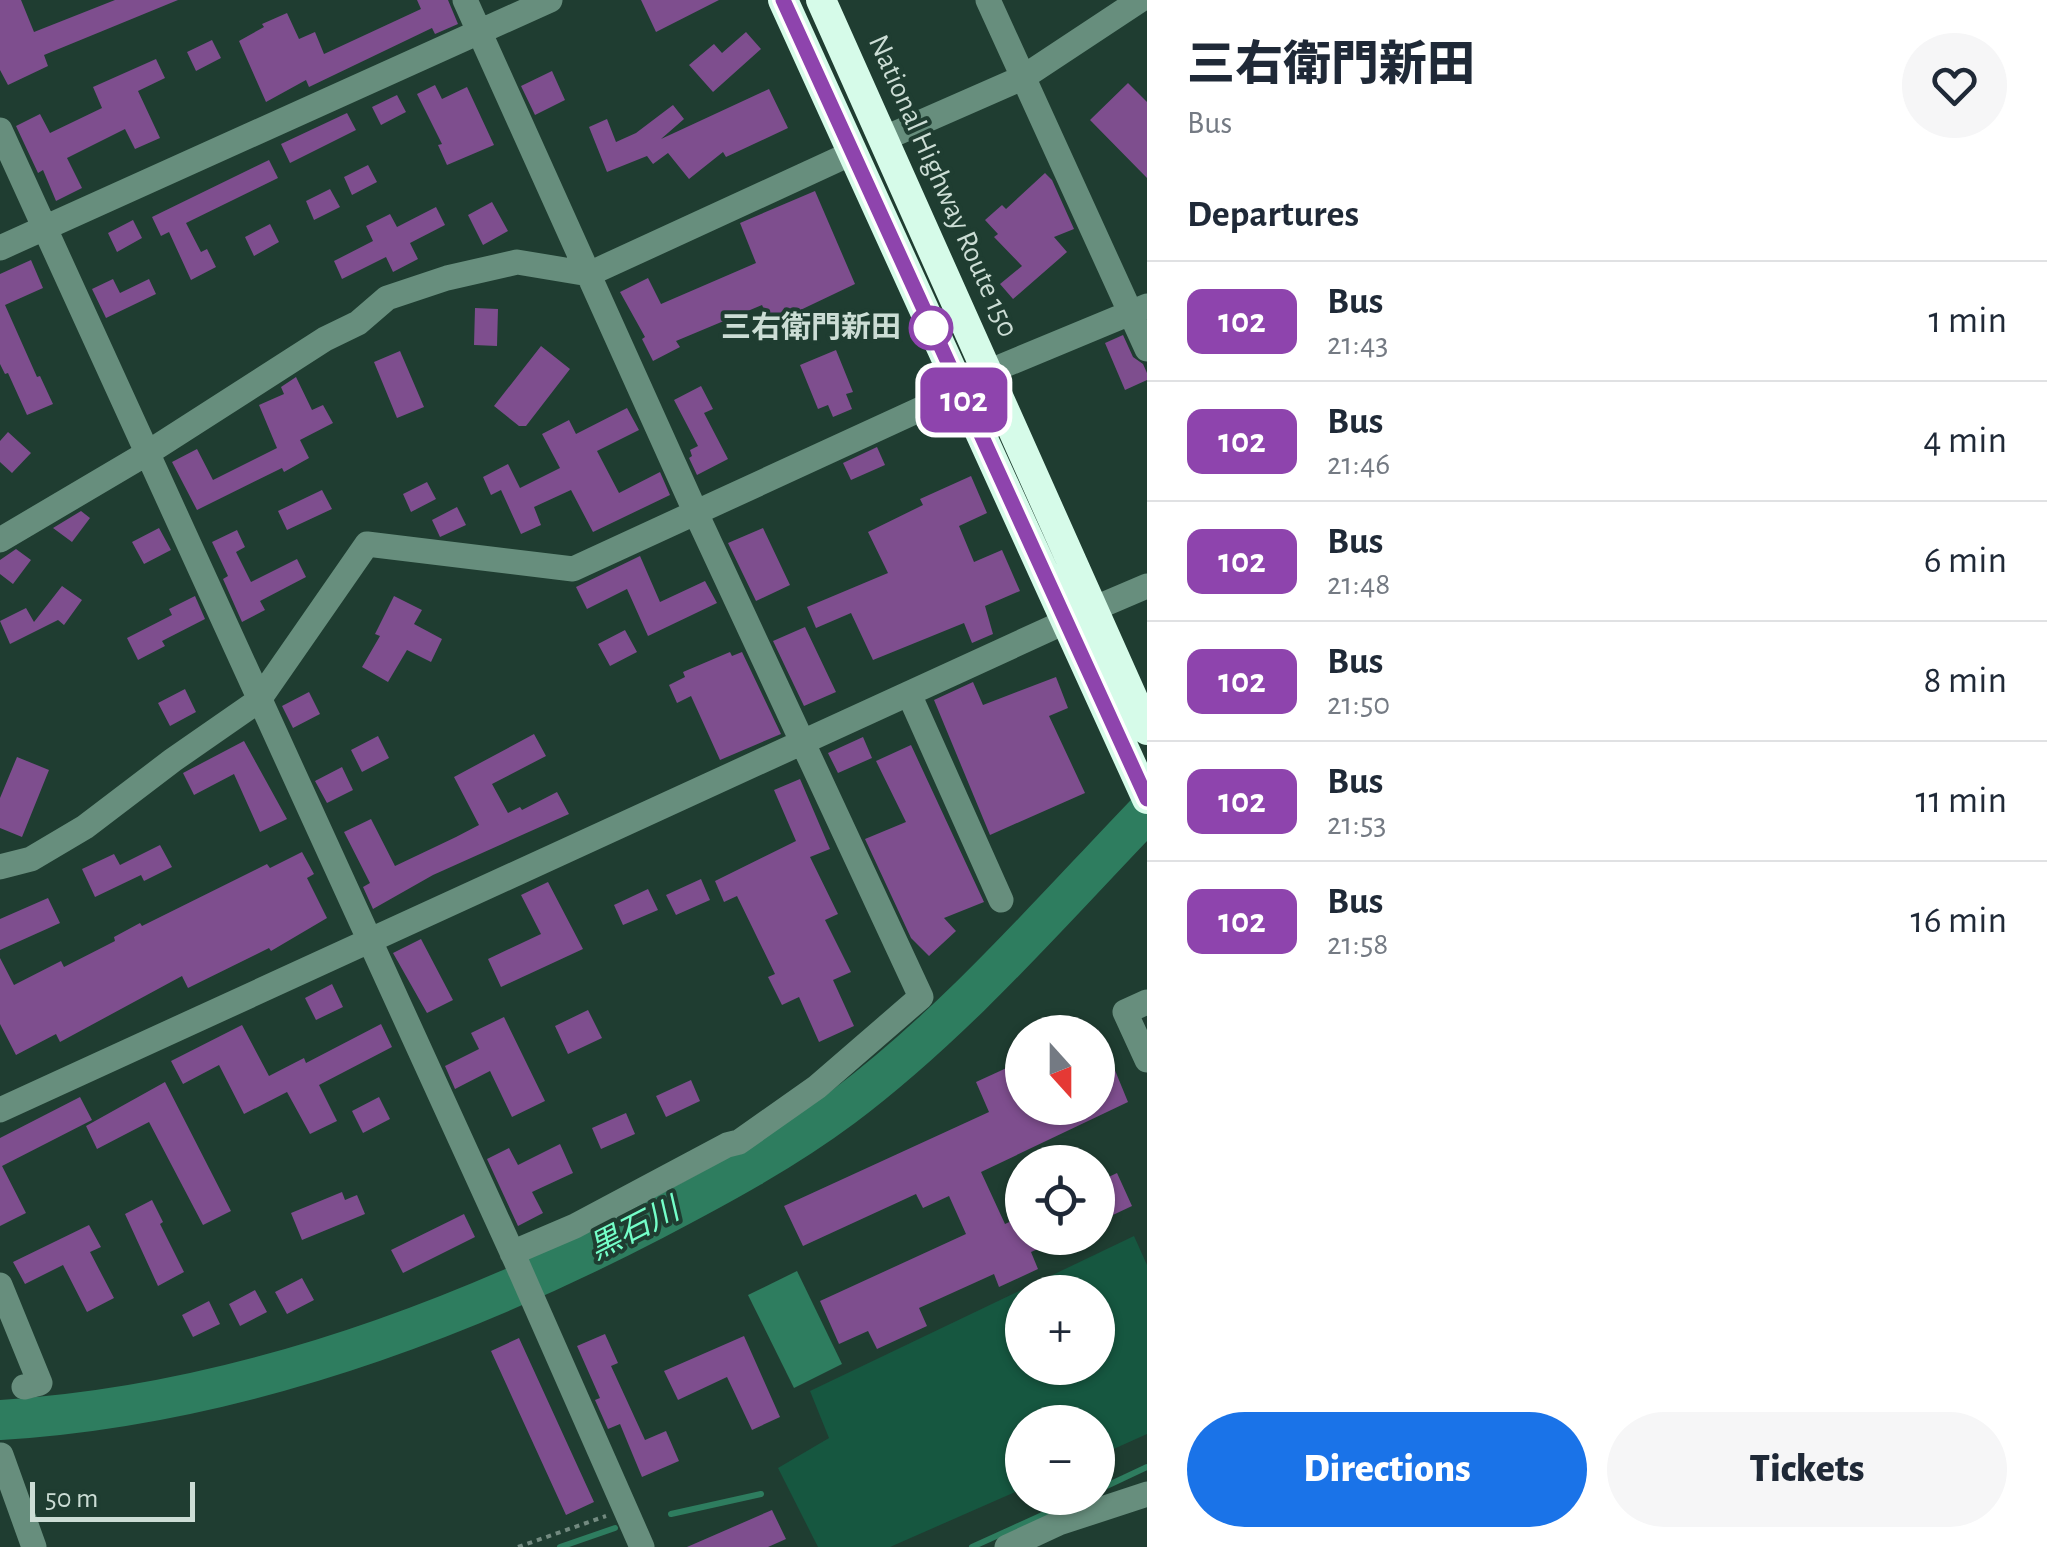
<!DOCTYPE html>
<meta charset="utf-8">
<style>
:root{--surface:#fff;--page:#f6f6f7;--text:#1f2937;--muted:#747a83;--line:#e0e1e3;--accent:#1a73e8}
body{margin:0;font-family:"Alegreya Sans","Noto Sans JP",sans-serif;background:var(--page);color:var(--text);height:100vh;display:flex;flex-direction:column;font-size:38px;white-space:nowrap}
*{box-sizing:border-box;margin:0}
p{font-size:32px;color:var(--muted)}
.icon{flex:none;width:55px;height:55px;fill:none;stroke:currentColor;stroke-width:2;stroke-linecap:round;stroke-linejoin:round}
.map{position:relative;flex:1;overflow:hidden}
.panel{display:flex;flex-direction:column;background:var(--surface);width:900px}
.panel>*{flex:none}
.badge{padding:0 20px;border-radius:15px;font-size:35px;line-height:65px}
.needle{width:65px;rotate:159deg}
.controls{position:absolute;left:1005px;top:1015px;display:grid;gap:20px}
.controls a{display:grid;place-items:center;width:110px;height:110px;border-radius:50%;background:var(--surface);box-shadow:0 2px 8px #0004;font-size:50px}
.scale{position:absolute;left:30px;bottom:25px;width:165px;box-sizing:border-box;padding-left:10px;border:5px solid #ccddd5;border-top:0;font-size:28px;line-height:35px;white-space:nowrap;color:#ccddd5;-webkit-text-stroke:8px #1f3d31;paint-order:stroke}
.map>.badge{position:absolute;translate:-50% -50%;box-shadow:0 0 0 5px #fff}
h2{padding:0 40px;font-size:38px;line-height:90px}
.round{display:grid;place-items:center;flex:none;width:105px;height:105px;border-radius:52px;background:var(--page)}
.summary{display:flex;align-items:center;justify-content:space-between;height:170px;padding:0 40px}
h1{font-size:48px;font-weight:800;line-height:75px}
.cta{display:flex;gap:20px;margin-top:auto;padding:20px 40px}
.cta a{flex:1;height:115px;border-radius:60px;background:var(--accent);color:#fff;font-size:40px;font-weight:800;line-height:115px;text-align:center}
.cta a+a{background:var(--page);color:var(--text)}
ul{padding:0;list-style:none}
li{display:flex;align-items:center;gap:30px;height:120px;padding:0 40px;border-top:2px solid var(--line)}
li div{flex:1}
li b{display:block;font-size:38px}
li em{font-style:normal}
li .badge{min-width:110px;font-weight:700;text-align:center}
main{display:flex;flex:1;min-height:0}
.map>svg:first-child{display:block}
.green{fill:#165740;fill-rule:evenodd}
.water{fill:#2e7d5f}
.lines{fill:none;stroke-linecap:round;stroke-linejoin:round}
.stream{stroke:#2e7d5f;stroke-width:6}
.river{stroke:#2e7d5f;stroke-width:40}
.building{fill:#7e4e8e}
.path{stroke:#738a80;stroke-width:4;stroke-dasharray:5 5;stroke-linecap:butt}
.minor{stroke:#678e7d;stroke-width:25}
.highway{stroke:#d6fbe9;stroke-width:30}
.line-casing{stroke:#fff;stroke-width:22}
.line{stroke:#8e44ad;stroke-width:15}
.stop-dot{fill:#fff;stroke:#8e44ad;stroke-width:5}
.labels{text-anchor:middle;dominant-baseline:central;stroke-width:8;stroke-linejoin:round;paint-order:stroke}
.street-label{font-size:30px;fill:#ccddd5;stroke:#1f3d31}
.stop-label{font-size:30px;font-weight:bold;fill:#ccddd5;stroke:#1f3d31;text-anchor:end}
.water-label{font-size:32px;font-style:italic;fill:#74fec8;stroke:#1f3d31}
</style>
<main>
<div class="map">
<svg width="1147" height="1547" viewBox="0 0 1147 1547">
<rect width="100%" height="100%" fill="#1f3d31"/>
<!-- green -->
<path class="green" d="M1134,1236L1147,1265V1434L1098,1456V1422H1022V1489L890,1547H818L778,1468L829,1438L810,1391ZM1022,1292H1098V1368H1022Z"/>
<!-- water -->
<path class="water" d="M797,1271L842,1364L794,1388L748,1295Z"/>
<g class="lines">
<!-- stream -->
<path class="stream" d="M1098,1490L1147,1467
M671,1514L761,1494
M560,1547L615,1528
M972,1547L1080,1498"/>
<!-- river -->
<path class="river" d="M0,1420C229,1406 452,1325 654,1220C719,1186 784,1151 843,1107C956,1022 1049,914 1147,812"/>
</g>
<!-- building -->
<path class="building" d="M0,0H21L34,32L115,0H178L44,55L48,66L8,85L0,70Z
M417,0H448L458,24L435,34L432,28L309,87L306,80L266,102L239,41L264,27L262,24L287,13L299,39L315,32L324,54L421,9Z
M641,0H719L656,32Z
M746,32L761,49L713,92L689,65L714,44L722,53Z
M212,40L221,58L196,71L187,52Z
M156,59L165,78L138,91L160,138L135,149L125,129L67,158L82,188L56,201L43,170L38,173L16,126L40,114L50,133L102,108L93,87Z
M552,71L565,100L535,115L521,86Z
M1128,83L1147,102V178L1090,120Z
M435,85L442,99L467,87L494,145L447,165L438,145L442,144L417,94Z
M769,89L788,128L726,157L723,152L689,179L668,153L653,164L647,156L607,172L589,127L607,119L616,142L636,133L673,105L684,119L661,139Z
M397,95L406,112L381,125L372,107Z
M347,113L356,130L290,163L281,144Z
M269,160L278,178L186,223L201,252L207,249L216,267L191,280L169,232L161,236L152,217Z
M368,165L377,182L352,195L344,177Z
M1045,173L1052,180L1074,229L1054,237L1067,252L1013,299L1000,284L1022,266L994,237L998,234L985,220L1002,205L1006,209Z
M330,189L340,207L314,220L306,201Z
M815,191L855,284L771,324L762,305L676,341L680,347L653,361L642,339L645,337L620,292L648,278L661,304L756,263L740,223Z
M492,202L508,231L483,245L468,215Z
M436,207L445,225L410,243L418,259L393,272L386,257L342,279L334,261L373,241L366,226L390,214L397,227Z
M133,220L142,238L117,252L108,233Z
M270,224L279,242L254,256L245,237Z
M31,260L43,288L5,305L37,377L40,376L53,404L27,415L8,373L5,374L0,364V274Z
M113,279L120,293L149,279L156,294L106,318L92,289Z
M475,308L498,309L497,346L474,345Z
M1123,335L1133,357L1143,364L1147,373V380L1125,390L1105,343Z
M541,346L570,369L526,426H519L494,406Z
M836,350L853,392L846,394L852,409L833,417L828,405L818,409L800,365Z
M400,351L424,407L397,418L374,362Z
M296,377L312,410L323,405L333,423L300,440L309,458L284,472L282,468L197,510L172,462L197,449L213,480L277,448L259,405L284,394L281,387Z
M701,386L713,409L704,413L728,459L697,475L689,458L692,456L690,450L698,446L674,400Z
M627,408L639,430L597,451L619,493L660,472L670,495L593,532L571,490L534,507L541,525L521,534L501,490L491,495L483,477L508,464L520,488L560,468L542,434L569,420L576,434Z
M8,432L31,453L12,473L0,462V441Z
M877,447L885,465L851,480L843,463Z
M971,476L987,513L959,526L974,562L1002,550L1020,591L985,606L993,634L972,643L964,623L873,660L851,613L816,628L807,607L888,573L868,532L923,505L920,499Z
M427,482L436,499L411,512L403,494Z
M322,490L332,509L287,530L278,511Z
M457,507L466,525L440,537L432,520Z
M81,511L90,518L72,542L53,528Z
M159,528L171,550L144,564L132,542Z
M763,528L790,585L756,601L728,543Z
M237,530L245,547L236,552L251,582L297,559L306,577L260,601L265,610L242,622L223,579L228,576L212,542Z
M16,549L31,560L13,584L0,574V560Z
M640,556L660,602L705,581L717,603L648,636L627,589L587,609L576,587Z
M62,586L82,600L64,625L58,620L10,644L0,621L26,608L34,622Z
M195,596L205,619L162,641L165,646L138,660L127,638L172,615L169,609Z
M394,596L422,610L414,624L442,639L431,662L407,650L388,682L362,667L380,636L375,634Z
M805,627L836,692L804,706L773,641Z
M625,630L637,652L610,666L598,644Z
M730,652L732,656L742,652L781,734L720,760L691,696L677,703L669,685L685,677L683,672Z
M1056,677L1068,708L1049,716L1085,793L990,835L934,700L973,682L983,705Z
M185,689L196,712L170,726L158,703Z
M309,692L320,714L293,728L282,706Z
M534,734L546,756L492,784L508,813L520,807L522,810L557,792L569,814L433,875L373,909L363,887L370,883L344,832L371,819L395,866L456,837L479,825L454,777Z
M378,736L389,758L362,772L351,750Z
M863,737L872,758L838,773L828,753Z
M244,741L287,819L260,832L234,774L194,795L183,773Z
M911,745L984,902L944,918L956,931L929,956L911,938L865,839L906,822L876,761Z
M17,757L49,770L22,837L0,828V798Z
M342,767L353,790L327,803L315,781Z
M800,779L830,849L810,857L838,914L825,920L851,972L833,980L854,1026L819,1042L799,997L782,1005L768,977L775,974L737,896L724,902L715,881L796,841L774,790Z
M160,845L172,867L144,881L141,875L95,897L82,869L114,854L120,865Z
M302,852L314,874L307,878L327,918L271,951L269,948L188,988L182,976L60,1042L56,1034L16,1055L0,1024V958L14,985L61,961L64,967L115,941L114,937L140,923L142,926L267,864L270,868Z
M701,879L710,900L676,915L666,895Z
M548,882L583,949L501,987L488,959L541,934L521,895Z
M648,889L658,910L623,925L614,905Z
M48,898L60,923L0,950V919Z
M421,939L453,1000L427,1013L393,953Z
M332,984L343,1007L316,1020L305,998Z
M588,1010L602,1038L568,1054L555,1026Z
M504,1017L545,1101L512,1117L490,1071L455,1089L445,1066L479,1049L471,1033Z
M381,1024L392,1047L319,1085L337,1121L310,1134L287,1092L244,1114L219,1065L183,1084L171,1061L242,1025L269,1076L304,1058L306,1063Z
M1098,1029L1128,1102L981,1172L1005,1224L1022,1216V1238H1063L1031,1252L1038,1269L999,1287L994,1274L919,1308L927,1326L877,1349L868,1331L839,1344L820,1301L966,1234L949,1196L923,1208L916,1194L803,1246L784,1206L989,1112L976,1082L1022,1061V1108H1098Z
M691,1080L700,1101L666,1117L656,1096Z
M165,1082L231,1211L203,1225L149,1122L97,1149L86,1126Z
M80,1097L92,1120L2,1166L26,1213L0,1226V1138Z
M379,1097L390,1119L363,1133L352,1111Z
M626,1113L635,1134L601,1149L592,1128Z
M560,1144L573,1173L532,1192L543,1213L518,1226L487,1159L509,1148L518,1165Z
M1117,1173L1132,1206L1098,1222V1182Z
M342,1192L345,1200L357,1195L365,1214L302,1240L291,1213Z
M152,1200L163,1222L160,1224L184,1272L158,1286L125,1214Z
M464,1214L475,1237L403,1273L391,1250Z
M89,1225L101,1247L90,1252L114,1298L87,1312L63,1265L25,1284L13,1262Z
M302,1278L314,1300L287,1314L275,1292Z
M255,1290L267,1312L240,1326L229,1304Z
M209,1301L220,1324L193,1337L182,1315Z
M605,1334L618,1363L611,1366L645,1440L666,1431L679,1461L642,1477L620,1424L608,1429L595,1400L600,1398L577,1346Z
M744,1336L780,1417L752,1430L727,1377L678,1400L664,1371Z
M519,1338L594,1502L566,1515L491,1351Z
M772,1510L786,1539L768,1547H687Z"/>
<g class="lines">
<!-- path -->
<path class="path" d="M518,1547L606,1516"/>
<!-- minor -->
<path class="minor" d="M465,0L695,511L921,997L817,1087L739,1142L727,1145L575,1226L512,1253
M988,0L1147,349
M0,130L516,1261L642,1547
M883,139L1022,78L1140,0
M0,248L550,0
M988,372L1147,306
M0,540L149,452L325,339L358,323L387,298L447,278L517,262L589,274L852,153
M1093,609L1147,586
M909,694L1001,900
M0,867L31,859L85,827L173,760L258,701L367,544L573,569L960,391
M1147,1002L1125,1012L1147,1060
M0,1110L1067,621
M0,1285L40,1383L24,1387
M1,1455L34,1547
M1007,1547L1059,1523L1147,1494"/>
<!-- highway -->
<path class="highway" d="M783,0L1147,799
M821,0L1147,730"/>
</g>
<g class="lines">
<defs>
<path id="line" d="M783,0L1147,799"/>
</defs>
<!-- line casing -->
<use href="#line" class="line-casing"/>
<!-- line -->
<use href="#line" class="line"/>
</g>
<!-- markers -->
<circle class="stop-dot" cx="931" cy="328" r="20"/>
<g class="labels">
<!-- street labels -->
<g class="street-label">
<text transform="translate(943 186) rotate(66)">National Highway Route 150</text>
</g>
<!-- stop labels -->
<g class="stop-label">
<text x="901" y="328">三右衛門新田</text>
</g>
<!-- water labels -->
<g class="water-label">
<text transform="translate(634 1229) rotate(-27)">黒石川</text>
</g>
</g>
</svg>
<div class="controls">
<a><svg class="needle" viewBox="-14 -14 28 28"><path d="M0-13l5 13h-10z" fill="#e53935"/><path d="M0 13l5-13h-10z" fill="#747a83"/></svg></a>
<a><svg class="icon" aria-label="locate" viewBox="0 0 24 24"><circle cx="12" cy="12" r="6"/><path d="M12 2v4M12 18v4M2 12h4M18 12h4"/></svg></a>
<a>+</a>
<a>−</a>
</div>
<div class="scale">50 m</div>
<b class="badge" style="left:964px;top:400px;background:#8e44ad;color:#fff">102</b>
</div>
<section class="panel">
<div class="summary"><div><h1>三右衛門新田</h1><p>Bus</p></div><a class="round"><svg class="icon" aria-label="heart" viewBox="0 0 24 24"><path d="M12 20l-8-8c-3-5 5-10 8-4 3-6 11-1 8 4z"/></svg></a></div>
<h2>Departures</h2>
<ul>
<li><span class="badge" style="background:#8e44ad;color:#fff">102</span><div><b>Bus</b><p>21:43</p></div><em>1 min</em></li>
<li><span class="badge" style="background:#8e44ad;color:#fff">102</span><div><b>Bus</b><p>21:46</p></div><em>4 min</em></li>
<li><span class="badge" style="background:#8e44ad;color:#fff">102</span><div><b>Bus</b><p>21:48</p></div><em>6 min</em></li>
<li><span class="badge" style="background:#8e44ad;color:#fff">102</span><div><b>Bus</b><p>21:50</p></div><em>8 min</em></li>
<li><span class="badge" style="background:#8e44ad;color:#fff">102</span><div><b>Bus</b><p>21:53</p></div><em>11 min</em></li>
<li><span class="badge" style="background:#8e44ad;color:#fff">102</span><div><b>Bus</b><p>21:58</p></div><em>16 min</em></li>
</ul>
<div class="cta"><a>Directions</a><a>Tickets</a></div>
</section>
</main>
